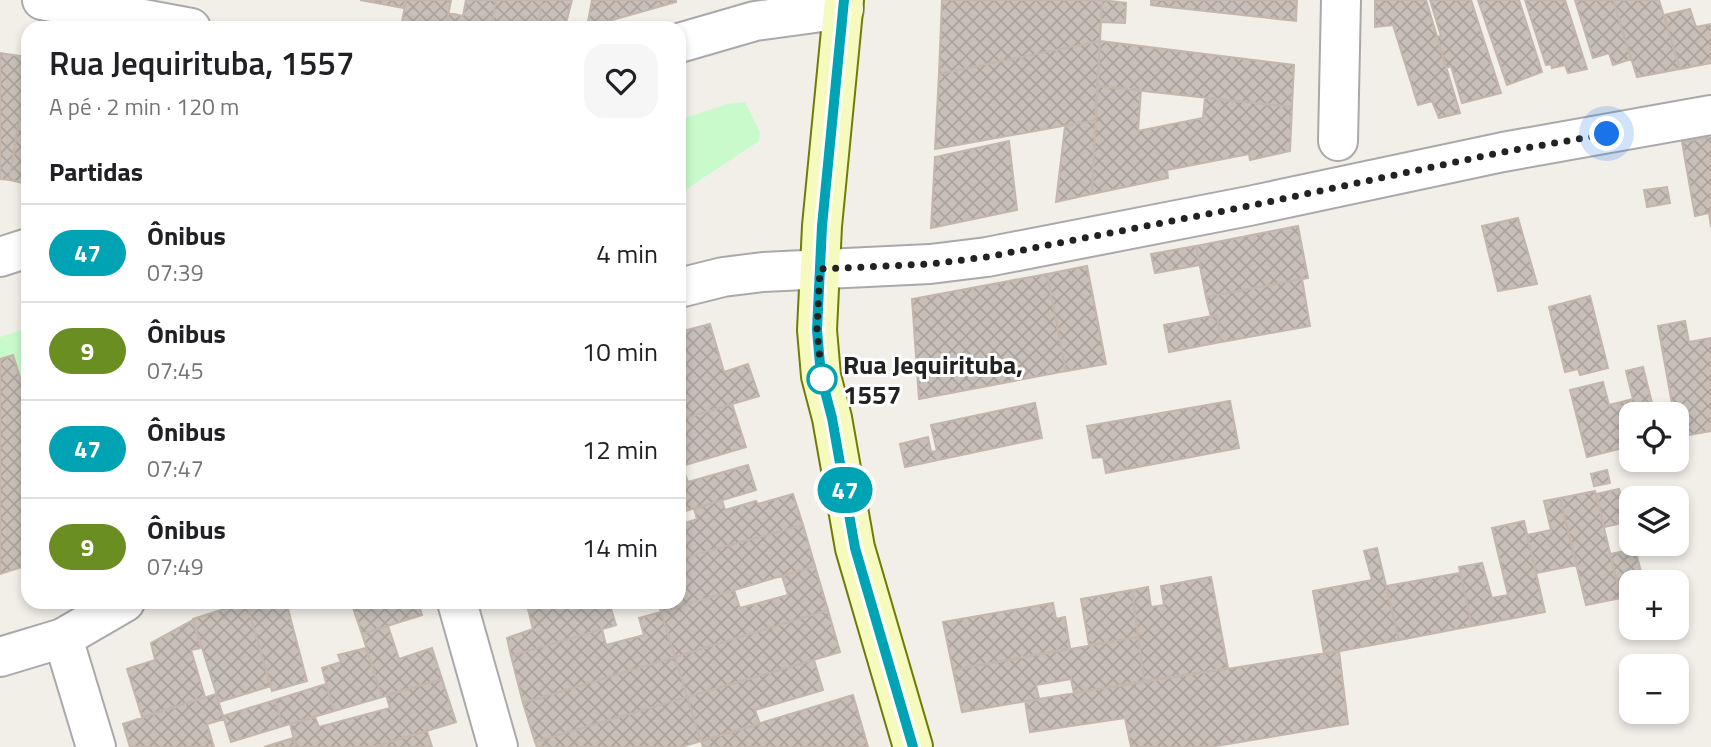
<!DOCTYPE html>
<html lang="pt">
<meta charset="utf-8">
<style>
:root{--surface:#fff;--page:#f6f6f6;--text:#202124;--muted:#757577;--line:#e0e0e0}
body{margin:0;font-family:"Titillium Web",sans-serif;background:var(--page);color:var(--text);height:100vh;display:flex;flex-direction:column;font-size:26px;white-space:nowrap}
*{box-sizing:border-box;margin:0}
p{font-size:23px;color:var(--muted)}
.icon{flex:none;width:38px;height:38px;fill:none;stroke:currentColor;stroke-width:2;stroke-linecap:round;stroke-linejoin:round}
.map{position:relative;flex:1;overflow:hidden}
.details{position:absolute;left:21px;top:21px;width:665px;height:588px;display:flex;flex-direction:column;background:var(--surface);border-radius:21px;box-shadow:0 4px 10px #0003}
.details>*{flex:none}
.badge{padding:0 14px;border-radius:23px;font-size:24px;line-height:46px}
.controls{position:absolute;left:1619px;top:402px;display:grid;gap:14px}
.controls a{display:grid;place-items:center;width:70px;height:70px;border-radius:14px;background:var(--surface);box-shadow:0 4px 10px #0003;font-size:35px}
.you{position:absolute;width:35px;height:35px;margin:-18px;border:5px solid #fff;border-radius:50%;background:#1a73e8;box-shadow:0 0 0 10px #1a73e833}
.map>.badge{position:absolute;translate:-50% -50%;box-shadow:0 0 0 4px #fff}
h2{padding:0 28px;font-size:26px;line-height:63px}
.round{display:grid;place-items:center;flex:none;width:74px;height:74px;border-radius:21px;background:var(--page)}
.overview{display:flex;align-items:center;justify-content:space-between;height:119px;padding:0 28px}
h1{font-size:33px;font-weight:600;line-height:52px}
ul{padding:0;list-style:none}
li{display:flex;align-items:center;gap:21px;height:98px;padding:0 28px;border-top:2px solid var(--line)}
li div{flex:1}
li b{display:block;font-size:26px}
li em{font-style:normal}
li .badge{min-width:77px;font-weight:700;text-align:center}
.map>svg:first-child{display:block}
.park{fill:#c8facc}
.building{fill:url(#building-cross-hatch);stroke:#c4b6ab;stroke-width:2}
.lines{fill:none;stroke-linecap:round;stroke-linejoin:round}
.street-casing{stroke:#a9a9a9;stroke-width:42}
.secondary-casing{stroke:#707d05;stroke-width:42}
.street{stroke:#fff;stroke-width:38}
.secondary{stroke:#f7fabf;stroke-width:38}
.line-casing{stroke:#fff;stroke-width:16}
.line{stroke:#00a3b4;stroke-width:10}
.walk{stroke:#222;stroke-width:7;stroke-dasharray:0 12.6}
.stop-dot{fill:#fff;stroke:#00a3b4;stroke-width:3.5}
.labels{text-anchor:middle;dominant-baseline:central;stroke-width:6;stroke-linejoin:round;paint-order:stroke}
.stop-label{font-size:26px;font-weight:bold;fill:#222;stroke:#fff;text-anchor:start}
</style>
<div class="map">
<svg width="1711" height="747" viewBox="0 0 1711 747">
<defs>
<pattern id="building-cross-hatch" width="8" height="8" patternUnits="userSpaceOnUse" patternTransform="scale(1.75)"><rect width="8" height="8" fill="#c7bfb8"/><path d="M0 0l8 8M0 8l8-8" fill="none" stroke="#aba49e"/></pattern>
</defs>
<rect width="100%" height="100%" fill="#f2efe9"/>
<!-- park -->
<path class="park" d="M745,102L760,132L759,141L679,194V120L727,104Z
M28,328V559L0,568V337Z"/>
<!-- building -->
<path class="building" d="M360,0H405L404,8Z
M406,0H451L446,27L402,22Z
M466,0H496L491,28L446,27L449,13L463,16Z
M496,0H542L537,28H491Z
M542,0H572L565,27L538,23Z
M592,0H676V2L587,27Z
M942,0H1102L1100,41L939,74Z
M1102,0L1126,3L1125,23L1101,22Z
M1151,0H1297L1296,21L1151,5Z
M1375,0H1426L1460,113L1439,118L1432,101L1418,105L1393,25L1375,27Z
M1430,0H1471L1501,93L1462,103L1451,66L1446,68L1437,37L1441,36Z
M1478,0H1519L1542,72L1507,85Z
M1525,0H1565L1587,69L1568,73L1565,65L1552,68L1551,64L1546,65Z
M1575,0H1613L1631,59L1613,65L1609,53L1593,58Z
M1613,0H1659L1680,69L1637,77Z
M1690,9L1696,27L1711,24V63L1680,69L1664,15Z
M1100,41L1294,65L1292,107L1097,86Z
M1100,41L1096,120L935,149L939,74Z
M0,53L28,57V69L9,180L0,179Z
M28,69V184L9,180Z
M1097,86L1141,90L1138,131L1203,118L1205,98L1292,107L1290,151L1250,160L1249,154L1167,170L1168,178L1092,194Z
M1096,120L1092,194L1056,202L1065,126Z
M1711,137V227L1709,213L1695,216L1682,142Z
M1009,141L1017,210L931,228L935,157Z
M1667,187L1670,203L1647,207L1644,190Z
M1518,218L1537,284L1498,291L1482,226Z
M1298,226L1308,278L1206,297L1196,246Z
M1196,246L1200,265L1155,273L1151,254Z
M1087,266L1106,364L1066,371L1047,274Z
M1047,274L1066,371L919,399L912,299Z
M1302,279L1310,326L1221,342L1217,315L1211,317L1206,297Z
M1590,296L1608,368L1580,375L1578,369L1565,372L1549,307Z
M1217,315L1221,342L1169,352L1164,325Z
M1685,321L1689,342L1711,338V431L1678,437L1676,415H1674L1658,326Z
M710,324L724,372L748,364L759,396L679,420V332Z
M13,355L28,403V565L0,574V359Z
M1643,367L1653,407L1635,411L1636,415H1631V446L1587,457L1570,390L1603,382L1609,405L1633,399L1626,371Z
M1230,401L1239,448L1106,473L1103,457L1093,458L1087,426Z
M1035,403L1042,438L905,467L900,444L928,437L931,452L937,451L931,425Z
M732,404L746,447L679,467V420Z
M748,465L756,490L679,513V467L682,466L688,482Z
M1607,470L1610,483L1594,486L1591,474Z
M1619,489L1627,522L1604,527L1596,494Z
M1595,491L1621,598L1586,605L1560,498Z
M793,494L803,525L679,559V525L697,519L694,509L722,500L725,510L756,501L758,504Z
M1560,498L1577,565L1536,573L1527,535L1551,530L1544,501Z
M1524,521L1545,612L1472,626L1459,567L1482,563L1492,598L1508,595L1492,528Z
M803,525L815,566L661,612L658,602H679V559Z
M1377,548L1399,640L1324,654L1313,591L1372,580L1364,551Z
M1635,549L1644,583H1631V591L1620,594L1610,554Z
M815,566L828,610L675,657L661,612L734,590L740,608L788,595L782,576Z
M1460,573L1472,626L1399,640L1386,586Z
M1211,577L1228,668L1144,681L1132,590L1148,587L1151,607L1164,605L1161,586Z
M1132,590L1138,637L1089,645L1081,599Z
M246,602H299L287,605L307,681L272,691Z
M246,602L271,686L219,702L193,619Z
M351,602H418L422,615L362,634Z
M535,602H609L616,625L511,656L507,638L533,629L527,605Z
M1053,603L1056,619L1065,617L1070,648L953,670L943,622Z
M828,610L840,652L687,697L675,657Z
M661,612L675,657L523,703L511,656L602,629L606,645L644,635L639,618Z
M193,620L201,648L191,650L205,697L142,717L127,669L155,660L151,643Z
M388,626L399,659L432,648L442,679L382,697L362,634Z
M1138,637L1144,681L1074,693L1071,679L1036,685L1039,699L962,712L953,670Z
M366,648L382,697L334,711L322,668L341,662L338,655Z
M1339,651L1348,724L1210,747H1131L1125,718L1030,732L1025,701Z
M675,657L687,697L535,742L523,703Z
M814,660L823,690L755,710L760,724L701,741L687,697Z
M442,679L456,722L373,747H296L290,724L315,717L319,727L390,708L386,695Z
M326,684L334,711L283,726L275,700Z
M216,694L224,719L207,724L214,747H130L123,724Z
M853,695L868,747H703L701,741Z
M687,697L701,741L681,747H537L535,742Z
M275,700L283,726L231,742L223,716Z
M427,731L432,747H373Z
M293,738L296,747H264Z"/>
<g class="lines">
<defs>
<path id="street" d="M42,0L191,28
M679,43L755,21L844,9
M1338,141L1341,0
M0,257L28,248
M679,288L723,277L763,272L930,264L987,257L1249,206L1503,152L1711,115
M457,602L498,747
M63,638L96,747
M0,657L63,638L125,602"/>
<path id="secondary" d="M844,0L822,226L817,330L821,376L832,418L855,548L913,747"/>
</defs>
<!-- street casing -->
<use href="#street" class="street-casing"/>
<!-- secondary casing -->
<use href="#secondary" class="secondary-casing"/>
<!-- street -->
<use href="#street" class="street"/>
<!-- secondary -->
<use href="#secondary" class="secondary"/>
</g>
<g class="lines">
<defs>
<path id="line" d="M844,0L822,226L817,330L821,376L832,418L855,548L913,747"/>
</defs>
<!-- line casing -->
<use href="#line" class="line-casing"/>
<!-- line -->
<use href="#line" class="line"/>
<!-- walk -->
<path class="walk" d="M822,379L817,330L820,269L930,264L987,257L1249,206L1503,152L1607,134"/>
</g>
<!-- markers -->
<circle class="stop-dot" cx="822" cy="379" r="14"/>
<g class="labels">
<!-- stop labels -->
<g class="stop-label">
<text x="843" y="364">Rua Jequirituba,<tspan x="843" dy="30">1557</tspan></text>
</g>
</g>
</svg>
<div class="controls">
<a><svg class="icon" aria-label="locate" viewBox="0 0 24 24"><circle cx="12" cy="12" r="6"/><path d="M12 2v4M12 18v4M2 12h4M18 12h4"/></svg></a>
<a><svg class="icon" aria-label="layers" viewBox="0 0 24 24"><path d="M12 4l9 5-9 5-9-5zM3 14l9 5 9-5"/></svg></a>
<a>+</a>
<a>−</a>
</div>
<div class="you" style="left:1607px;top:134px"></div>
<b class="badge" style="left:845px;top:490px;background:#00a3b4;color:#fff">47</b>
<section class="details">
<div class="overview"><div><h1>Rua Jequirituba, 1557</h1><p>A pé · 2 min · 120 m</p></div><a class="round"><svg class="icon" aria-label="heart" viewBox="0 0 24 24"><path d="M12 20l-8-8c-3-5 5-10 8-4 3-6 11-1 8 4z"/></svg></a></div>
<h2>Partidas</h2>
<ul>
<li><span class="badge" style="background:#00a3b4;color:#fff">47</span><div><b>Ônibus</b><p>07:39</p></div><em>4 min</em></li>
<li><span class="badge" style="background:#6b8e23;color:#fff">9</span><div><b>Ônibus</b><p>07:45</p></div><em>10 min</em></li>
<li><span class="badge" style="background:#00a3b4;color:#fff">47</span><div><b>Ônibus</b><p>07:47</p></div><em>12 min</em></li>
<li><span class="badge" style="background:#6b8e23;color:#fff">9</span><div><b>Ônibus</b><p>07:49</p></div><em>14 min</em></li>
</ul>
</section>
</div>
